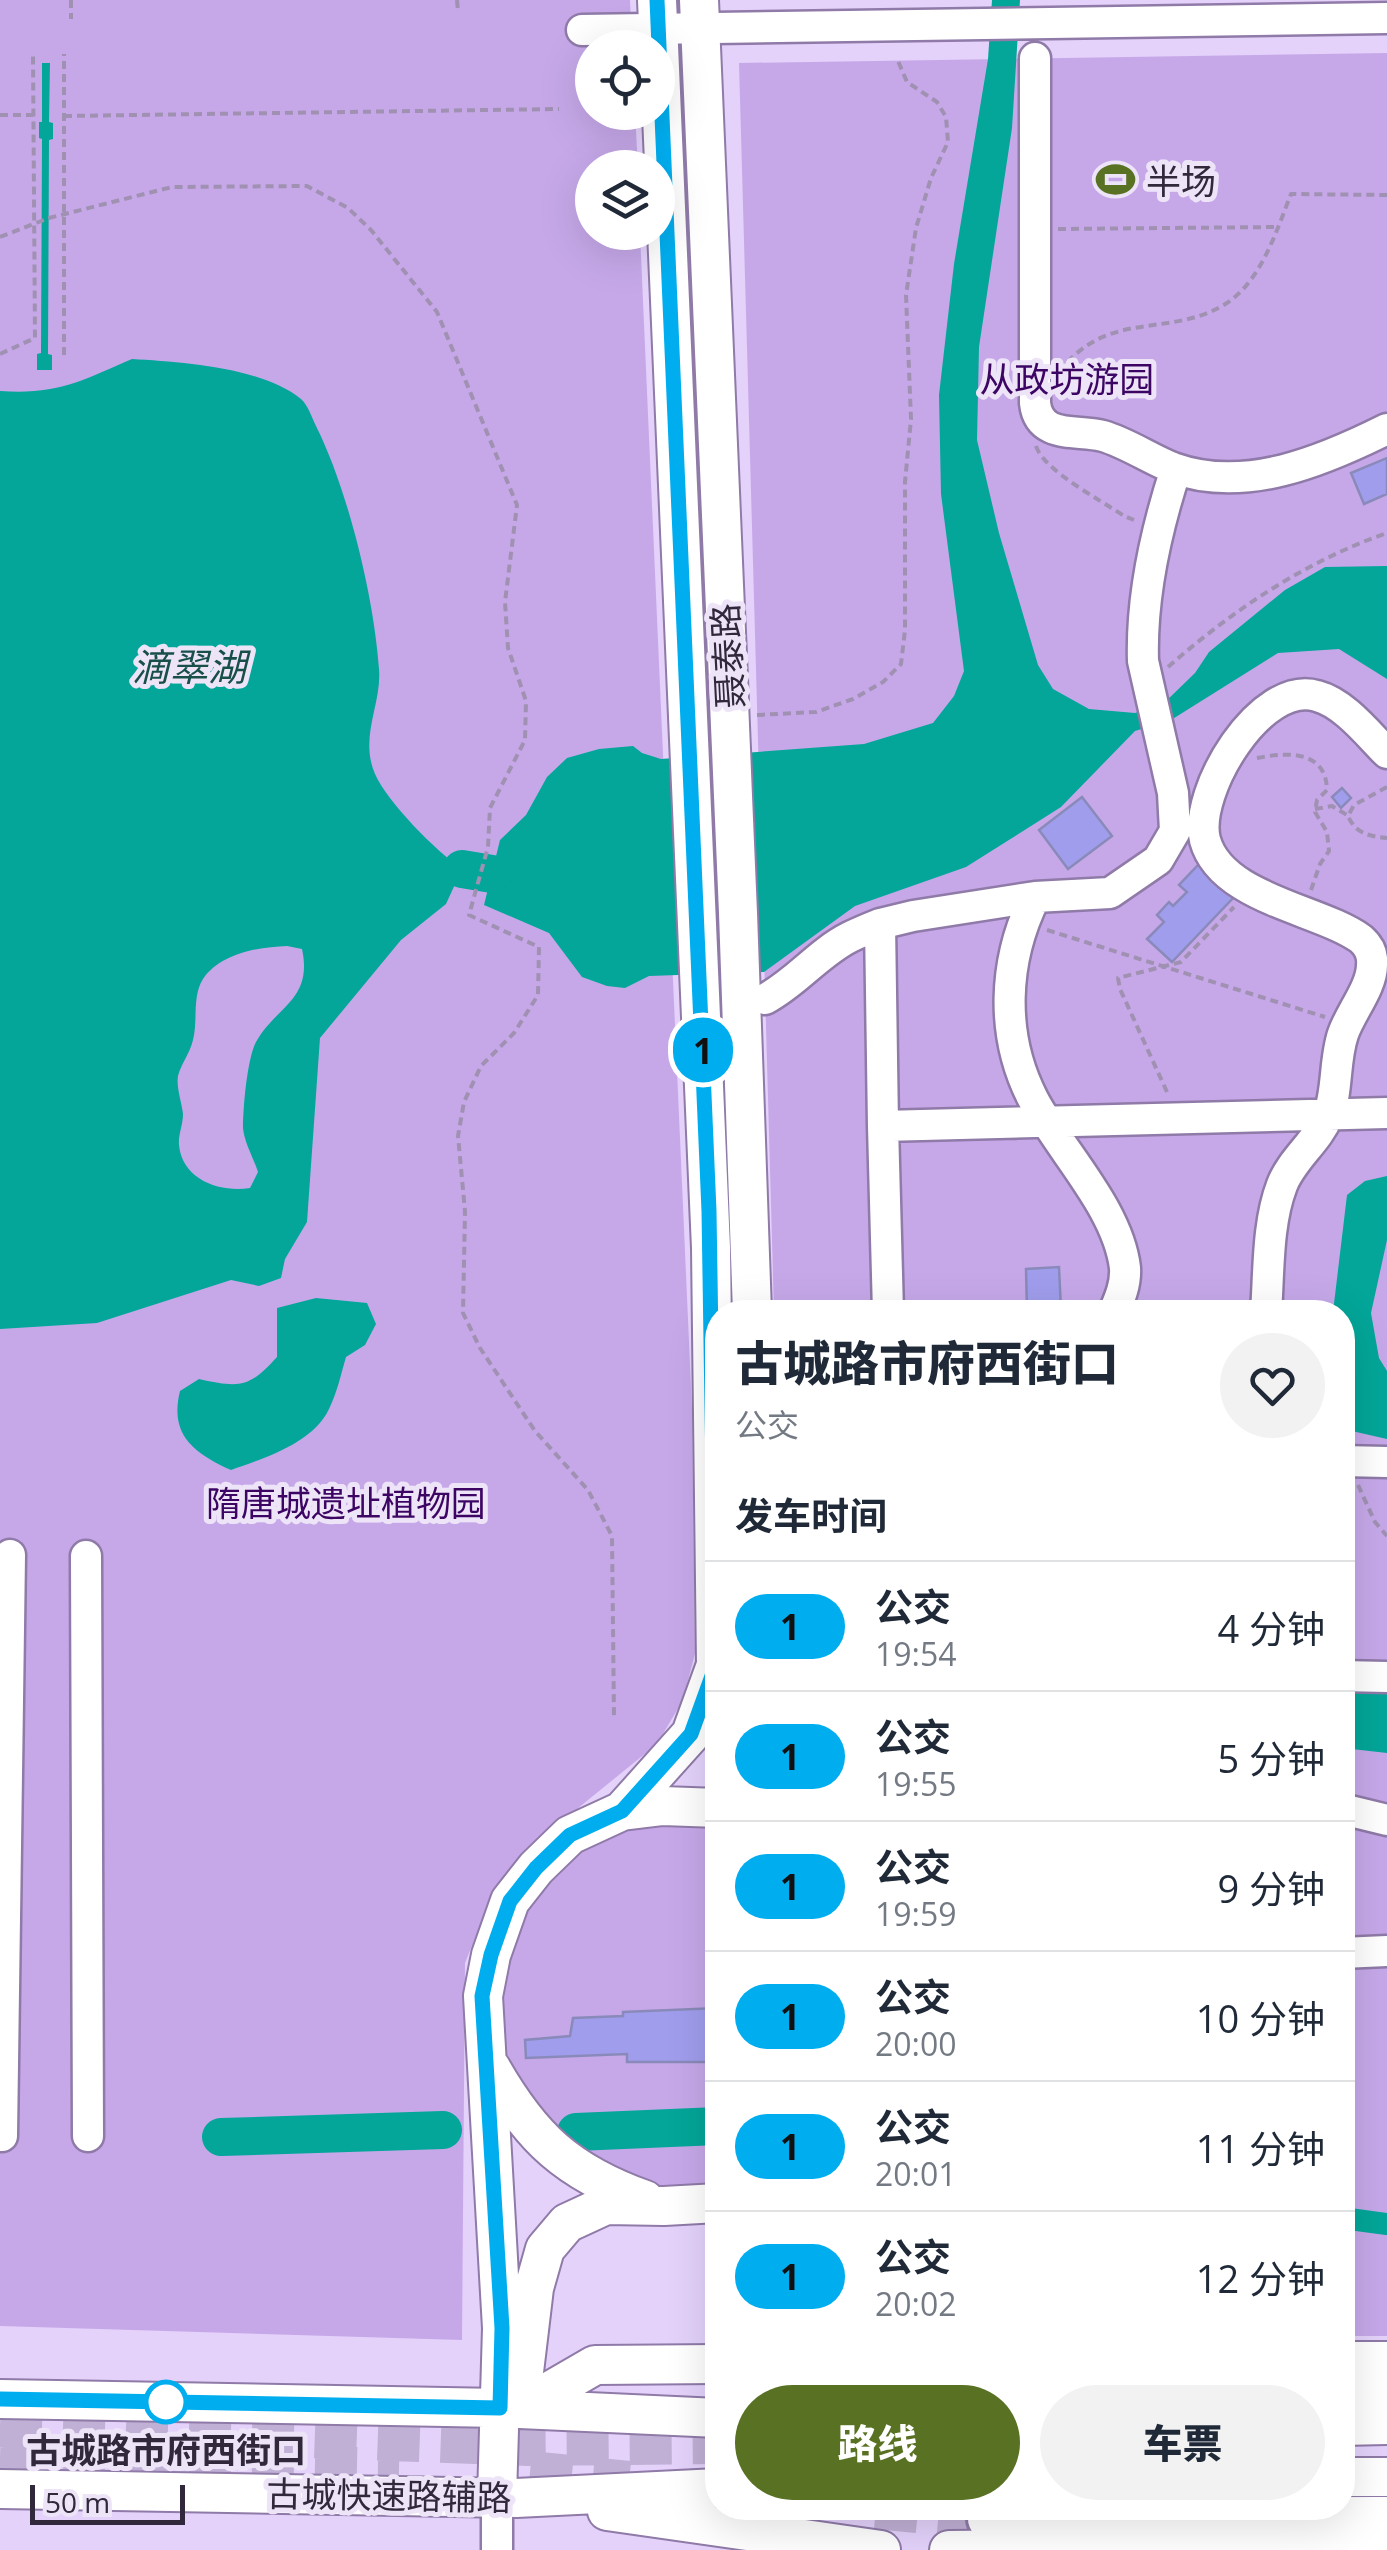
<!DOCTYPE html>
<html lang="zh">
<meta charset="utf-8">
<style>
:root{--surface:#fff;--page:#f2f2f3;--text:#1f2937;--muted:#747a83;--line:#e0e1e3;--accent:#597122}
body{margin:0;font-family:"Open Sans","Noto Sans SC",sans-serif;background:var(--page);color:var(--text);height:100vh;display:flex;flex-direction:column;font-size:38px;white-space:nowrap}
*{box-sizing:border-box;margin:0}
p{font-size:32px;color:var(--muted)}
.icon{flex:none;width:55px;height:55px;fill:none;stroke:currentColor;stroke-width:2;stroke-linecap:round;stroke-linejoin:round}
.map{position:relative;flex:1;overflow:hidden}
.sheet{position:absolute;left:705px;top:1300px;width:650px;height:1220px;display:flex;flex-direction:column;background:var(--surface);border-radius:40px;box-shadow:0 10px 40px #0002}
.sheet>*{flex:none}
.badge{padding:0 20px;border-radius:32px;font-size:35px;line-height:65px}
.fabs{position:absolute;left:575px;top:30px;display:grid;gap:20px}
.fabs a{display:grid;place-items:center;width:100px;height:100px;border-radius:50%;background:var(--surface);box-shadow:0 10px 40px #0002;font-size:50px}
.scale{position:absolute;left:30px;bottom:25px;width:155px;box-sizing:border-box;padding-left:10px;border:5px solid #31283b;border-top:0;font-size:28px;line-height:35px;white-space:nowrap;color:#31283b;-webkit-text-stroke:8px #ede4f8;paint-order:stroke}
.map>.badge{position:absolute;translate:-50% -50%;box-shadow:0 0 0 5px #fff}
h2{padding:0 30px;font-size:38px;line-height:90px}
.round{display:grid;place-items:center;flex:none;width:105px;height:105px;border-radius:52px;background:var(--page)}
.head{display:flex;align-items:center;justify-content:space-between;height:170px;padding:0 30px}
h1{font-size:48px;font-weight:800;line-height:75px}
.primary-button{display:flex;gap:20px;margin-top:auto;padding:20px 30px}
.primary-button a{flex:1;height:115px;border-radius:60px;background:var(--accent);color:#fff;font-size:40px;font-weight:800;line-height:115px;text-align:center}
.primary-button a+a{background:var(--page);color:var(--text)}
ul{padding:0;list-style:none}
li{display:flex;align-items:center;gap:30px;height:130px;padding:0 30px;border-top:2px solid var(--line)}
li div{flex:1}
li b{display:block;font-size:38px}
li em{font-style:normal}
li .badge{min-width:110px;font-weight:700;text-align:center}
.map>svg:first-child{display:block}
.green{fill:#c6a8e9}
.water{fill:#03a699;fill-rule:evenodd}
.lines{fill:none;stroke-linecap:round;stroke-linejoin:round}
.canal{stroke:#03a699;stroke-width:22}
.river{stroke:#03a699;stroke-width:38}
.building{fill:#a09ded;stroke:#8a8aba;stroke-width:2.5}
.highway-tunnel{stroke:#c0b0d5;stroke-width:42;stroke-dasharray:42 21;stroke-linecap:butt}
.minor-casing{stroke:#8f7aa8;stroke-width:35}
.major-casing{stroke:#8f7aa8;stroke-width:42}
.highway-casing{stroke:#8f7aa8;stroke-width:48}
.path{stroke:#a091b2;stroke-width:4;stroke-dasharray:8 5;stroke-linecap:butt}
.minor{stroke:#fff;stroke-width:30}
.major{stroke:#fff;stroke-width:38}
.highway{stroke:#fff;stroke-width:42}
.line-casing{stroke:#fff;stroke-width:22}
.line{stroke:#00aeef;stroke-width:15}
.stop-dot{fill:#fff;stroke:#00aeef;stroke-width:5}
.labels{text-anchor:middle;dominant-baseline:central;stroke-width:10;stroke-linejoin:round;paint-order:stroke}
.poi-label{font-size:35px;fill:#31283b;stroke:#ede4f8;text-anchor:start}
.park-label{font-size:35px;fill:#3d0563;stroke:#ede4f8}
.street-label{font-size:35px;fill:#31283b;stroke:#ede4f8}
.stop-label{font-size:35px;font-weight:bold;fill:#31283b;stroke:#ede4f8}
.water-label{font-size:38px;font-style:italic;fill:#184f49;stroke:#ede4f8}
</style>
<div class="map">
<svg width="1387" height="2550" viewBox="0 0 1387 2550">
<rect width="100%" height="100%" fill="#e4d2fb"/>
<!-- green -->
<path class="green" d="M0,0H630L632,47L592,48V112L635,113L638,167L592,168V232L640,233L692,1410L695,1653L683,1700L657,1744L524,1852L492,1896L465,1963L462,2340L0,2326Z
M1387,53V2336H1342V1312H774L739,63Z
M678,1817L717,1820V2189H652L584,2163L509,2071L502,2047L497,2000L523,1910L569,1857L609,1833Z"/>
<!-- water -->
<path class="water" d="M992,0H1020L1012,128L979,347L977,440L999,533L1038,665L1053,689L1089,709L1135,713L1163,704L1195,673L1209,652L1285,590L1325,567L1387,566V679L1339,649L1278,653L1171,720L1135,731L1061,807L966,867L855,906L764,972L649,976L625,988L607,986L582,977L549,933L484,905L500,840L526,815L547,777L567,758L599,749L633,746L642,753L661,759L864,744L933,723L954,696L964,671L941,494L939,395L954,264L988,59Z
M42,63H50L49,122L53,123V139L49,140L48,354L52,355V370H37V354L41,353L42,139L39,138V122H42Z
M132,359C182,362 261,367 301,399C308,405 312,418 316,426C348,490 374,597 379,669C382,704 359,737 375,774C388,803 436,851 462,869L446,904L401,940L320,1038L307,1222L285,1259L281,1278L259,1286L231,1280L97,1323L0,1329V391C57,395 81,381 132,359ZM287,946L302,949C313,1000 276,1006 256,1042C247,1059 243,1109 243,1128C244,1142 254,1159 258,1172L250,1188C221,1193 182,1180 179,1145C178,1135 183,1125 183,1114C182,1103 176,1087 178,1076C181,1064 190,1053 193,1040C198,1021 192,996 203,979C221,953 259,947 287,946Z
M1387,1176V1240L1371,1313L1379,1358L1387,1371V1439L1343,1429L1342,1312H1333L1347,1195L1365,1181Z
M316,1298L367,1303L376,1324L365,1345L346,1357C341,1374 337,1393 329,1409C313,1443 265,1458 231,1470C194,1453 169,1435 180,1391L199,1379C240,1388 249,1388 277,1357V1308Z
M1342,1689L1387,1693V1753L1343,1748Z"/>
<g class="lines">
<!-- canal -->
<path class="canal" d="M1342,2218L1387,2224"/>
<!-- river -->
<path class="river" d="M462,869L492,874
M576,2132L718,2126
M221,2137L443,2130"/>
</g>
<!-- building -->
<path class="building" d="M1387,458V494L1364,504L1351,473Z
M1342,788L1351,798L1341,808L1332,797Z
M1082,797L1112,836L1068,869L1039,830Z
M1199,864L1234,897L1172,962L1147,939L1164,922L1157,915L1169,902L1173,906L1187,892L1179,885Z
M1059,1267L1061,1310L1032,1312L1027,1310L1026,1269Z
M718,2008V2062H627V2054L526,2058L525,2040L570,2036L573,2018L623,2016V2012Z"/>
<g class="lines">
<!-- highway-tunnel -->
<path class="highway-tunnel" d="M0,2426L529,2445L718,2443
M0,2460L399,2469
M530,2472L629,2482
M876,2508L989,2519"/>
<defs>
<path id="minor" d="M582,30L1387,18
M1035,58V403C1039,440 1078,429 1103,436C1127,443 1150,459 1173,468C1245,494 1323,461 1387,429
M1035,897C1003,961 1000,1035 1033,1099C1060,1151 1118,1208 1125,1268C1126,1284 1120,1298 1114,1312
M880,924L913,916L1035,897L1110,893L1158,860L1175,831L1173,793L1143,661C1141,596 1156,530 1176,469
M765,999C797,982 818,953 850,937C860,932 870,928 880,924L883,1126
M888,1312L883,1126L1387,1113
M1266,1312C1269,1272 1267,1224 1282,1185C1292,1159 1317,1142 1328,1116C1338,1092 1334,1060 1343,1034C1350,1013 1372,987 1372,965C1373,955 1369,946 1361,939C1320,909 1221,899 1205,840C1193,792 1261,679 1317,696C1344,703 1368,734 1387,753
M1342,1461L1387,1462
M86,1556L88,2136
M1342,1676L1387,1677
M1342,1809L1387,1820
M1342,1953L1387,1951
M2,2136L10,1555
M497,2497V2550"/>
<path id="major" d="M699,0L738,913L752,1312
M622,1811L663,1806L718,1808
M491,2068C531,2138 567,2172 645,2200
M1342,2361H1387
M523,2380L534,2288L545,2249L567,2223L606,2205L664,2206L718,2203
M0,2399L500,2408L718,2418
M519,2409L595,2365L718,2364
M1342,2426L1387,2425
M1342,2477H1387
M0,2489L516,2498L718,2488
M497,2497L502,2328L483,1996L491,1955L510,1901L536,1868L570,1835L622,1811L691,1734L716,1665L711,1248L657,0
M607,2511L881,2550
M949,2550L1387,2546"/>
<path id="highway" d="M1342,2392L1387,2391
M989,2519L1387,2518"/>
</defs>
<!-- minor casing -->
<use href="#minor" class="minor-casing"/>
<!-- major casing -->
<use href="#major" class="major-casing"/>
<!-- highway casing -->
<use href="#highway" class="highway-casing"/>
<!-- path -->
<path class="path" d="M71,0V19
M457,0L458,11
M0,115H33
M64,116L559,109
M1058,229L1278,227
M0,237L49,218L172,187L307,186L348,208L371,230L437,312L517,505L505,602L508,648L526,701L525,740L490,808L488,847L469,915L539,947L538,995L514,1033L481,1066L464,1102L458,1136L465,1211L463,1313L480,1348L535,1431L588,1490L612,1536L614,1717
M0,354L35,338L33,55
M64,355V54
M1059,372C1108,309 1165,338 1222,306C1260,285 1276,232 1291,194L1387,195
M1036,446C1044,471 1101,500 1124,516L1134,520
M1168,667C1233,610 1306,561 1387,533
M757,715L816,712L853,699L883,682L901,664L905,630V482L911,419L906,295L916,228L931,178L948,142L946,117L937,102L907,82L898,61
M1257,758C1288,752 1326,750 1327,790L1317,800L1315,812L1327,832L1329,851L1320,864L1311,890
M1387,787L1354,805L1348,816C1356,834 1369,836 1387,838
M1315,809L1332,806L1347,815
M1047,930L1325,1017
M1167,1092L1120,989L1118,978L1181,962L1234,907
M1358,1485L1375,1522L1387,1536"/>
<!-- minor -->
<use href="#minor" class="minor"/>
<!-- major -->
<use href="#major" class="major"/>
<!-- highway -->
<use href="#highway" class="highway"/>
</g>
<g class="lines">
<defs>
<path id="line" d="M0,2399L500,2408L502,2328L482,1996L491,1955L510,1901L536,1868L570,1835L622,1811L691,1734L716,1665L709,1211L657,0"/>
</defs>
<!-- line casing -->
<use href="#line" class="line-casing"/>
<!-- line -->
<use href="#line" class="line"/>
</g>
<!-- icons -->
<defs>
<symbol id="stadium-bare" viewBox="-9 -9 18 18"><path d="M0-5a6.5 5 0 1 0 0 10a6.5 5 0 1 0 0-10ZM-3.5-1.8h7v3.6h-7Z" fill="#597122" stroke="#ede4f8" stroke-width="2.5" paint-order="stroke"/></symbol>
</defs>
<g fill-rule="evenodd">
<use href="#stadium-bare" x="1088" y="152" width="55" height="55"/>
</g>
<!-- markers -->
<circle class="stop-dot" cx="166" cy="2402" r="20"/>
<g class="labels">
<!-- poi labels -->
<g class="poi-label">
<text x="1146" y="180">半场</text>
</g>
<!-- park labels -->
<g class="park-label">
<text x="1067" y="378">从政坊游园</text>
<text x="346" y="1502">隋唐城遗址植物园</text>
</g>
<!-- street labels -->
<g class="street-label">
<text transform="translate(727 656) rotate(-93)">聂泰路</text>
<text transform="translate(389 2495) rotate(1)">古城快速路辅路</text>
</g>
<!-- stop labels -->
<g class="stop-label">
<text x="166" y="2449">古城路市府西街口</text>
</g>
<!-- water labels -->
<g class="water-label">
<text x="189" y="666">滴翠湖</text>
</g>
</g>
</svg>
<div class="fabs">
<a><svg class="icon" aria-label="locate" viewBox="0 0 24 24"><circle cx="12" cy="12" r="6"/><path d="M12 2v4M12 18v4M2 12h4M18 12h4"/></svg></a>
<a><svg class="icon" aria-label="layers" viewBox="0 0 24 24"><path d="M12 4l9 5-9 5-9-5zM3 14l9 5 9-5"/></svg></a>
</div>
<div class="scale">50 m</div>
<b class="badge" style="left:703px;top:1050px;background:#00aeef;color:#111">1</b>
<section class="sheet">
<div class="head"><div><h1>古城路市府西街口</h1><p>公交</p></div><a class="round"><svg class="icon" aria-label="heart" viewBox="0 0 24 24"><path d="M12 20l-8-8c-3-5 5-10 8-4 3-6 11-1 8 4z"/></svg></a></div>
<h2>发车时间</h2>
<ul>
<li><span class="badge" style="background:#00aeef;color:#111">1</span><div><b>公交</b><p>19:54</p></div><em>4 分钟</em></li>
<li><span class="badge" style="background:#00aeef;color:#111">1</span><div><b>公交</b><p>19:55</p></div><em>5 分钟</em></li>
<li><span class="badge" style="background:#00aeef;color:#111">1</span><div><b>公交</b><p>19:59</p></div><em>9 分钟</em></li>
<li><span class="badge" style="background:#00aeef;color:#111">1</span><div><b>公交</b><p>20:00</p></div><em>10 分钟</em></li>
<li><span class="badge" style="background:#00aeef;color:#111">1</span><div><b>公交</b><p>20:01</p></div><em>11 分钟</em></li>
<li><span class="badge" style="background:#00aeef;color:#111">1</span><div><b>公交</b><p>20:02</p></div><em>12 分钟</em></li>
</ul>
<div class="primary-button"><a>路线</a><a>车票</a></div>
</section>
</div>
